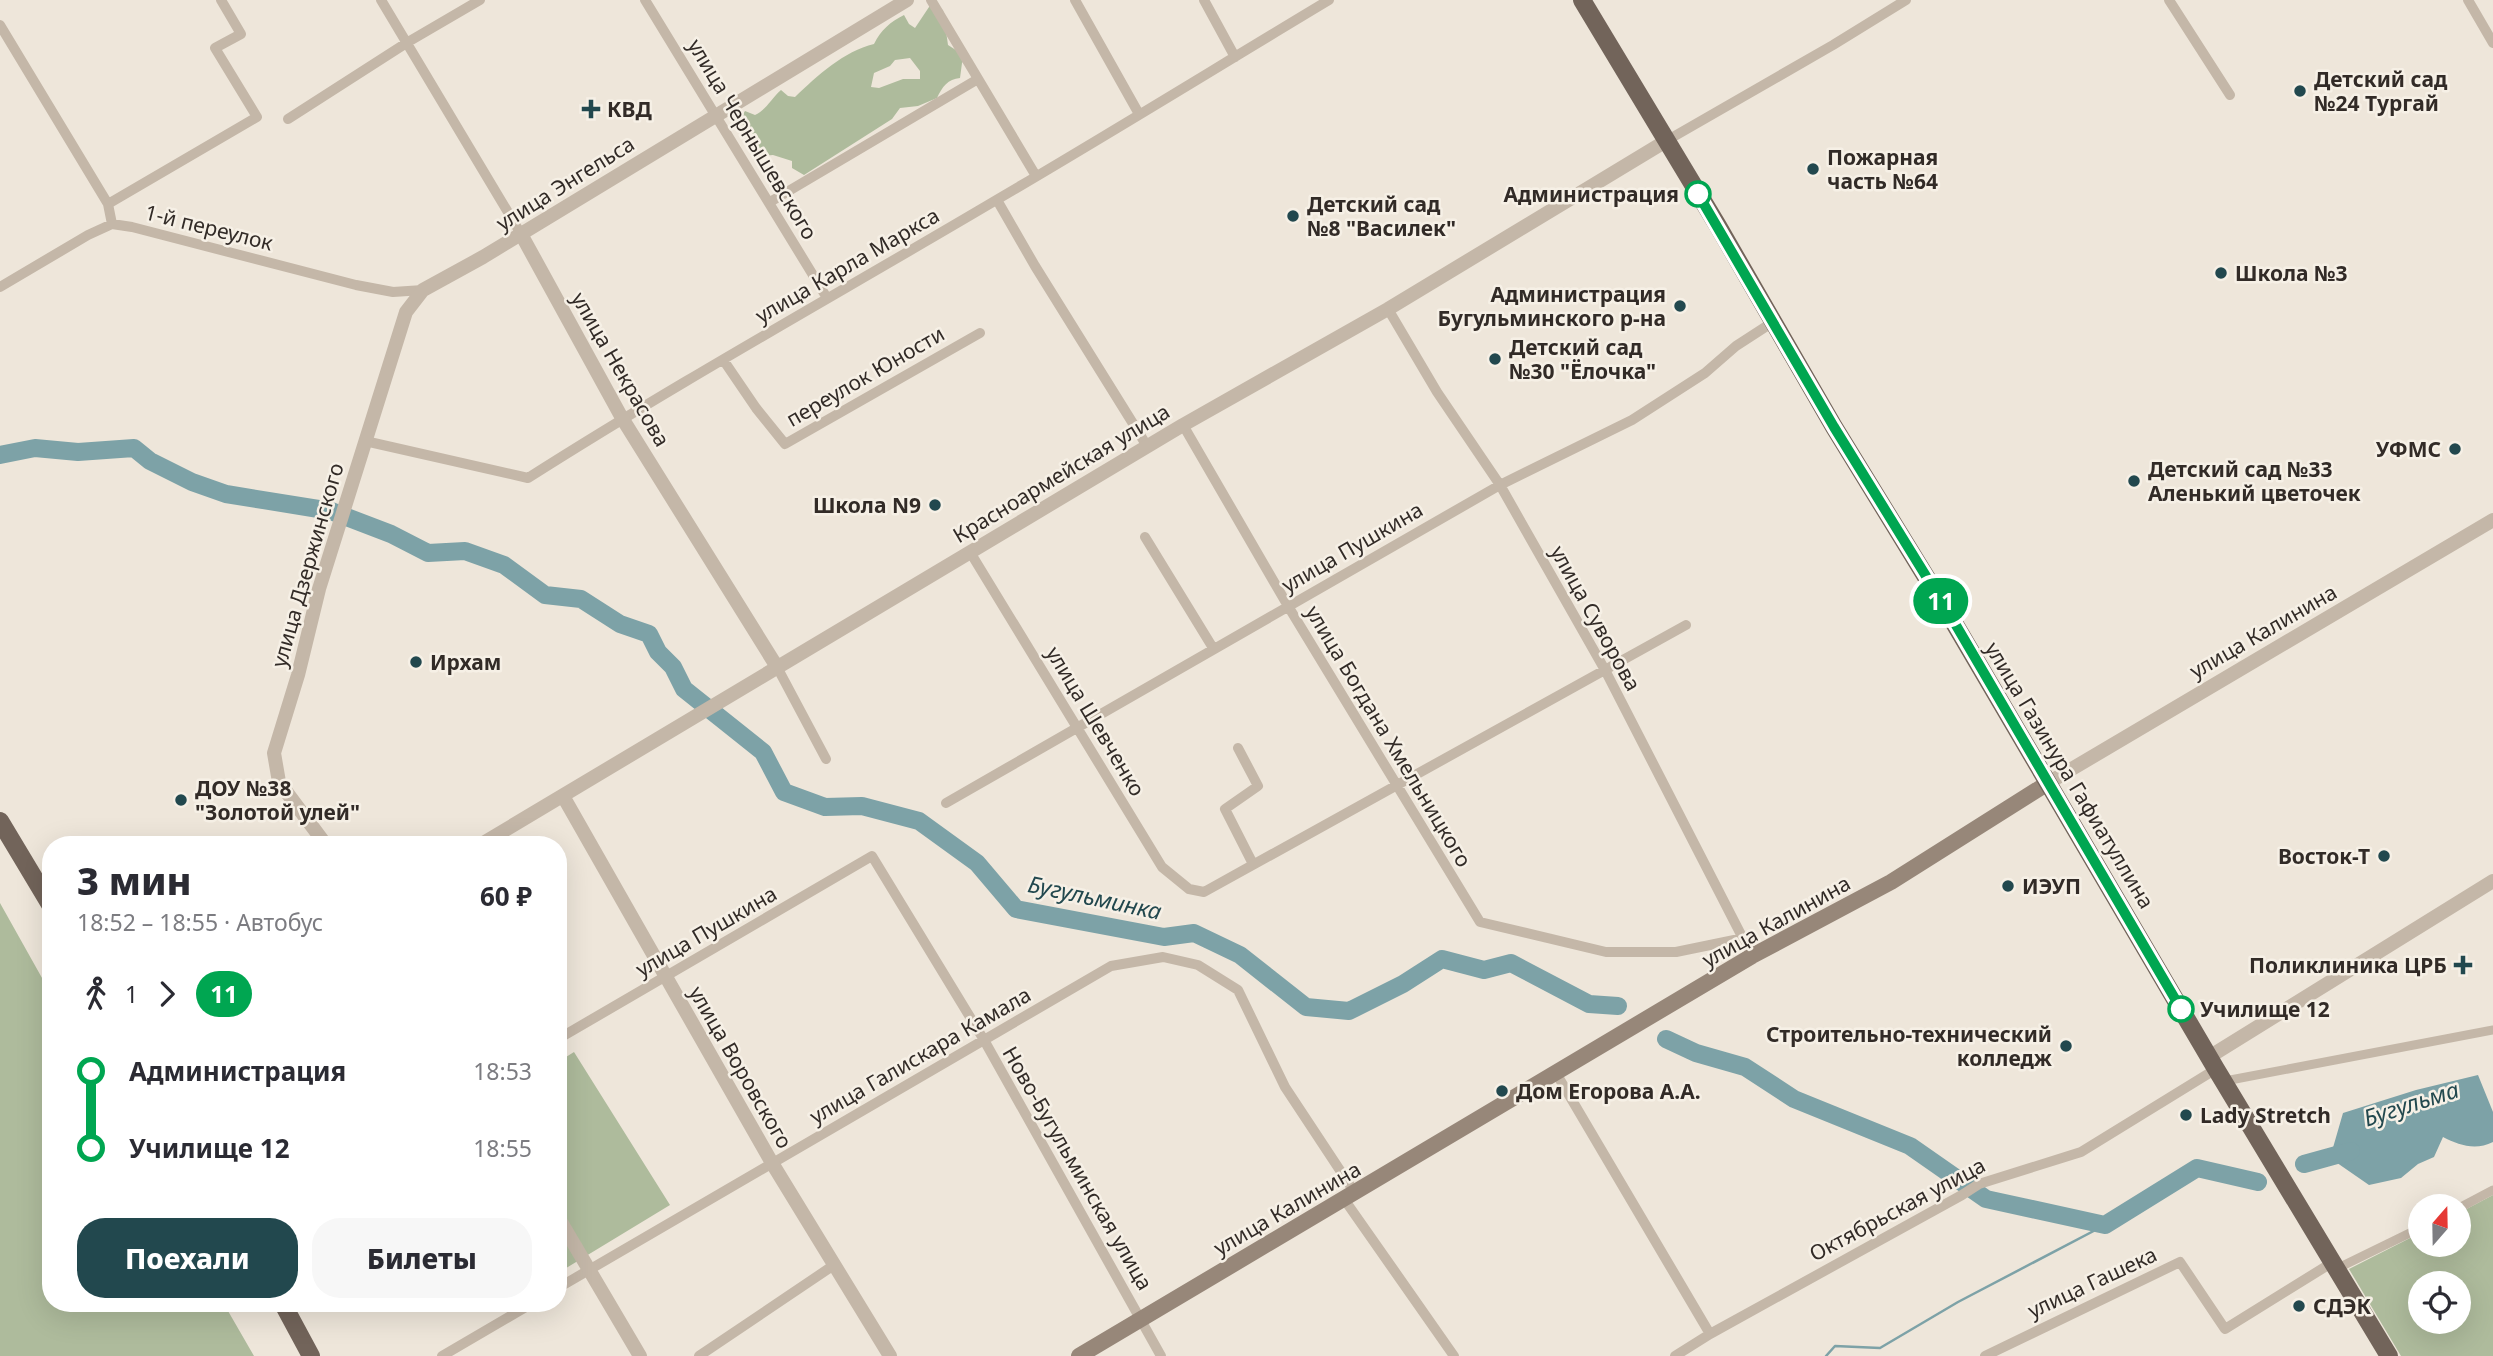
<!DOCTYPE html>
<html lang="ru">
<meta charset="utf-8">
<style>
:root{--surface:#fff;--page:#f7f7f7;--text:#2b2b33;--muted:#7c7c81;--accent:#22484e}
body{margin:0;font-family:"Noto Sans",sans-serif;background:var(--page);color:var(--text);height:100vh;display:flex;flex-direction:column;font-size:26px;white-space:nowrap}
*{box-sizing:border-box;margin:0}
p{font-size:23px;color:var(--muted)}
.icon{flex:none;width:38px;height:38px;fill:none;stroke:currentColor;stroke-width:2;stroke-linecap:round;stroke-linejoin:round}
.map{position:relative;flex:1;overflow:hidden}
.drawer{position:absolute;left:42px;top:836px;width:525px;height:476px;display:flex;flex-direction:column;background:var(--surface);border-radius:28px;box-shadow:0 7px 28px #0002}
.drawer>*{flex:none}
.badge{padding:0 14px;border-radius:23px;font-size:24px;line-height:46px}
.needle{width:46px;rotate:20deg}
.buttons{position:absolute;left:2408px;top:1194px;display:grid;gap:14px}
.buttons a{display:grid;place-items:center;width:63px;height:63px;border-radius:50%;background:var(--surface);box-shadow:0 7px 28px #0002;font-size:35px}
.map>.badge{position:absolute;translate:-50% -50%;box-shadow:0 0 0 4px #fff}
.legs{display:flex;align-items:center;gap:10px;height:77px;padding:0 35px;font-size:23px}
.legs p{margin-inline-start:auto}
.summary{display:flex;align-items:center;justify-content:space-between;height:119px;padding:0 35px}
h1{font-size:38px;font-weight:800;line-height:52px}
.action{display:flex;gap:14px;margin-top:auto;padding:14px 35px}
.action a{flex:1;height:80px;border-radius:28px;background:var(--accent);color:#fff;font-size:28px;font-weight:800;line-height:80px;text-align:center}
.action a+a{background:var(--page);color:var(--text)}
ul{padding:0 35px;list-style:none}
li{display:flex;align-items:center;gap:24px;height:77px;font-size:26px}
li i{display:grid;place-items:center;width:10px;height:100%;margin:0 9px;background:currentColor}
li i::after{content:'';width:18px;height:18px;margin:-9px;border:5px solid;border-radius:50%;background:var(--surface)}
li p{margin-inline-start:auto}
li:first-child i{background:linear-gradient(#0000 50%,currentColor 0)}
li:last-child i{background:linear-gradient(currentColor 50%,#0000 0)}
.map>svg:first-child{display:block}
.green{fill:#aebb9c;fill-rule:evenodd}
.water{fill:#7da2a7}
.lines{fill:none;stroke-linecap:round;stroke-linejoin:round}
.stream{stroke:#7da2a7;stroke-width:2.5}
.river{stroke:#7da2a7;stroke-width:18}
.pedestrian{stroke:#c4b7a8;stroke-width:9}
.minor{stroke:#c4b7a8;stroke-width:10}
.tertiary{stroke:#c4b7a8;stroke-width:14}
.secondary{stroke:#978779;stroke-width:16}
.primary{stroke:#72645a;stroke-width:18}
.line-1-casing{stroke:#fff;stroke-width:16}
.line-1{stroke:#00a651;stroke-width:10}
.poi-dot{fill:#22484e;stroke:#f6f0e6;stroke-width:2.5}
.stop-1-dot{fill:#fff;stroke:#00a651;stroke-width:3.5}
.labels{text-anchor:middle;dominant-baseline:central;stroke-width:5;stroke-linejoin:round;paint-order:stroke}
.poi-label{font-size:21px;font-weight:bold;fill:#322b27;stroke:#f6f0e6;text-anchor:start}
.street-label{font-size:21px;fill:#322b27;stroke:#f6f0e6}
.stop-label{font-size:21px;font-weight:bold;fill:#322b27;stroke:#f6f0e6;text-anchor:end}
.water-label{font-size:23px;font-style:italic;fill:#22484e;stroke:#f6f0e6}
</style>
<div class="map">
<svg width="2493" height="1356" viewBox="0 0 2493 1356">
<rect width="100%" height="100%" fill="#eee6da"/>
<!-- green -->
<path class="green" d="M931,4L943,10L948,45L962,54L964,60L962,63L960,78C948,79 942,87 937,98L918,106L900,108L892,119L804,175L792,168V161L773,155L762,156L751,140L753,134L739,121L745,111L755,115C766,110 771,99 781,90L788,96L795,97C817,76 844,51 874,44C881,30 890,22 904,15L909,24L915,28ZM910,58L920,71V79H903L879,88L871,87L874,73L890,66L895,60Z
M0,903L51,994V1304H224L254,1356H0Z
M574,1052L670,1205L558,1273V1062Z
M2493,1195V1356H2401L2349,1269L2420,1233V1244H2459V1213ZM2420,1283H2459V1321H2420Z"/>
<!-- water -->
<path class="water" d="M2478,1075L2493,1112V1142C2475,1151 2459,1145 2443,1137L2434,1157L2418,1164L2401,1178L2369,1185L2330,1158L2343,1113L2416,1090Z"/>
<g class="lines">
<!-- stream -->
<path class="stream" d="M1826,1356L1835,1346L1880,1348L1958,1302L2105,1225"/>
<!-- river -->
<path class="river" d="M0,455L35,448L78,452L134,448L150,461L192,482L226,494L331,511L391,534L428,553L465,551L504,565L545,595L581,599L620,624L649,634L658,652L673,667L684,689L763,752L784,792L825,807L862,806L919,821L977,863L1016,909L1164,937L1194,933L1240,955L1306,1007L1349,1011L1403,984L1442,959L1484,970L1511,963L1589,1004L1618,1006
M1666,1039L1696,1053L1745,1067L1794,1099L1910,1146L1986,1199L2105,1225L2197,1168L2258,1182
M2304,1164L2351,1151"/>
<!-- pedestrian -->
<path class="pedestrian" d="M2225,1081L2493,1030
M2459,1208L2493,1190
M2336,1269L2420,1228"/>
<!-- minor -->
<path class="minor" d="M381,0L521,234
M645,0L827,298
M931,0L1036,176
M1075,0L1139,114
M1204,0L1235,57
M2169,0L2230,95
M2468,0L2493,43
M0,25L108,204L112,224
M288,119L408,42L480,0
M1666,141L1833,45L1906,0
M997,200L1035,266L1147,446
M770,202L978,79
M108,204L257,117L215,48L241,34L221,0
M0,287L88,235L112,224L132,227L356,285L393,292L423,290
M1388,309L1437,392L1500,485L1605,670L1752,956
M724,361L756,408L785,444L980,333
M1183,425L1288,606L1480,922L1606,952H1676L1744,938
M365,441L528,478C682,380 841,292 998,199C1109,134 1219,66 1329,0
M1145,537L1213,648
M970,552L1162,867L1189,889L1204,892L1686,625
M777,667L826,759
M1238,748L1258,786L1225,809L1253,864
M946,803L1500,485L1632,420L1705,373L1736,346L1773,322
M558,1039L872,856L984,1040L1161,1356
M1556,1073L1710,1334
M1344,1199L1454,1356
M558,1288L1111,966L1163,957L1198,965L1238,990L1285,1087L1355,1193
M442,1356L531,1304
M699,1356L834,1265
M1675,1356L1710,1334L1962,1195L1979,1184L2081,1152L2216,1069
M1985,1356L2180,1262L2225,1329L2333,1262"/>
<!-- tertiary -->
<path class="tertiary" d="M521,234L622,418L777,667
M2048,783L2493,520
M563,796L772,1163L890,1356
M326,845L279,782L274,753L298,675L319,589L406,312L423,290L483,257L907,0
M480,845L1183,425L1388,309L1666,141
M2209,1057L2493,881
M558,1217L640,1356"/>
<!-- secondary -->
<path class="secondary" d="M1079,1356L1752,956L1891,882L2048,783"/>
<!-- primary -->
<path class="primary" d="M1582,0L1718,226L1834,427L1950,616L2216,1069L2389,1356
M0,821L51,906
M283,1304L311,1356"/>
</g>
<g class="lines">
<defs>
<path id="line-1" d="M1698,194L1834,427L1950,615L2181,1009"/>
</defs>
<!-- line-1 casing -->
<use href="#line-1" class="line-1-casing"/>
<!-- line-1 -->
<use href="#line-1" class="line-1"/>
</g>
<!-- markers -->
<g class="poi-dot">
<circle cx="2300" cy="91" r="7"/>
<path d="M587.5 98.5h7v7h7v7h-7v7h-7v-7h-7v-7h7z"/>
<circle cx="1813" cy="169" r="7"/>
<circle cx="1293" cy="216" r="7"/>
<circle cx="2221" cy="273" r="7"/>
<circle cx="1680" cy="306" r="7"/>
<circle cx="1495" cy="359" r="7"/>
<circle cx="2455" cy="449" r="7"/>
<circle cx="2134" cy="481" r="7"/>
<circle cx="935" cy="505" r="7"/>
<circle cx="416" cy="662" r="7"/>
<circle cx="181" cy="800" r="7"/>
<circle cx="2384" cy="856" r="7"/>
<circle cx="2008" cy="886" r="7"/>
<path d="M2459.5 954.5h7v7h7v7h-7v7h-7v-7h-7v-7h7z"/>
<circle cx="2066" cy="1046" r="7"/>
<circle cx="1502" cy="1091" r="7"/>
<circle cx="2186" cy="1115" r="7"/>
<circle cx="2299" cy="1306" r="7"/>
</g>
<g class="stop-1-dot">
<circle cx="1698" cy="194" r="12"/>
<circle cx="2181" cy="1009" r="12"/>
</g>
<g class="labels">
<!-- poi labels -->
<g class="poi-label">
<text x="2314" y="79">Детский сад<tspan x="2314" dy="24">№24 Тургай</tspan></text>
<text x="607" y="109">КВД</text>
<text x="1827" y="157">Пожарная<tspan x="1827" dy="24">часть №64</tspan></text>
<text x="1307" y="204">Детский сад<tspan x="1307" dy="24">№8 "Василек"</tspan></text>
<text x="2235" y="273">Школа №3</text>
<text x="1666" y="294" text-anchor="end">Администрация<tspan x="1666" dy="24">Бугульминского р-на</tspan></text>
<text x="1509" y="347">Детский сад<tspan x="1509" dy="24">№30 "Ёлочка"</tspan></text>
<text x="2441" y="449" text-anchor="end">УФМС</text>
<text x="2148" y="469">Детский сад №33<tspan x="2148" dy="24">Аленький цветочек</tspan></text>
<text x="921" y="505" text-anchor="end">Школа N9</text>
<text x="430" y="662">Ирхам</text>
<text x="195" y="788">ДОУ №38<tspan x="195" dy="24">"Золотой улей"</tspan></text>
<text x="2370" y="856" text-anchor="end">Восток-Т</text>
<text x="2022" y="886">ИЭУП</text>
<text x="2447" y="965" text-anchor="end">Поликлиника ЦРБ</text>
<text x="2052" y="1034" text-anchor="end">Строительно-технический<tspan x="2052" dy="24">колледж</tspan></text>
<text x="1516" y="1091">Дом Егорова А.А.</text>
<text x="2200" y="1115">Lady Stretch</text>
<text x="2313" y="1306">СДЭК</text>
</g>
<!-- street labels -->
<g class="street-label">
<text transform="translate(753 139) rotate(59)">улица Чернышевского</text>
<text transform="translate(565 183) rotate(-32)">улица Энгельса</text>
<text transform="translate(209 227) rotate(14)">1-й переулок</text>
<text transform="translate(847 265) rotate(-30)">улица Карла Маркса</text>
<text transform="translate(621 369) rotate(60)">улица Некрасова</text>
<text transform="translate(865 376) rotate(-30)">переулок Юности</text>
<text transform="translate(1061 473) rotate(-31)">Красноармейская улица</text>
<text transform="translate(1352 547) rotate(-30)">улица Пушкина</text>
<text transform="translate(307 565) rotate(-74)">улица Дзержинского</text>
<text transform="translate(1596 618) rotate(61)">улица Суворова</text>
<text transform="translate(2263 631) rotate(-30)">улица Калинина</text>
<text transform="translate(1096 721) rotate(59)">улица Шевченко</text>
<text transform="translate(1389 736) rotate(59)">улица Богдана Хмельницкого</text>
<text transform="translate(2070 775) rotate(59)">улица Газинура Гафиатуллина</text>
<text transform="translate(1776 921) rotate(-29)">улица Калинина</text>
<text transform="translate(706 931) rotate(-30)">улица Пушкина</text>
<text transform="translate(920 1055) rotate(-30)">улица Галискара Камала</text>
<text transform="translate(741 1067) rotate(60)">улица Воровского</text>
<text transform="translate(1078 1168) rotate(60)">Ново-Бугульминская улица</text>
<text transform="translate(1287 1208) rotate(-30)">улица Калинина</text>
<text transform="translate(1897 1209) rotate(-28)">Октябрьская улица</text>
<text transform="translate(2092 1282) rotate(-25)">улица Гашека</text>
</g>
<!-- stop labels -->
<g class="stop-label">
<text x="1679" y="194">Администрация</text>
<text x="2200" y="1009" text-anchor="start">Училище 12</text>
</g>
<!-- water labels -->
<g class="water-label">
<text transform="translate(1095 897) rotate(12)">Бугульминка</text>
<text transform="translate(2411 1103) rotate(-18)">Бугульма</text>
</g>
</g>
</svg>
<div class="buttons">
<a><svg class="needle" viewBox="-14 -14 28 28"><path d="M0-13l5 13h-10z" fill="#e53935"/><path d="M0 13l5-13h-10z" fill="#7c7c81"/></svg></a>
<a><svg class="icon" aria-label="locate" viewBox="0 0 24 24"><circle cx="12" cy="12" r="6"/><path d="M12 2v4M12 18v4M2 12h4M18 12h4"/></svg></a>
</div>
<b class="badge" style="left:1941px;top:601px;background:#00a651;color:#fff">11</b>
<section class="drawer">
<div class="summary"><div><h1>3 мин</h1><p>18:52 – 18:55 · Автобус</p></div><b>60 ₽</b></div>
<div class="legs"><svg class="icon" aria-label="walk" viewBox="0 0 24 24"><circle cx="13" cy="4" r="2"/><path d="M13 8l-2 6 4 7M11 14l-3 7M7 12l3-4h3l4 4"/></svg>1<svg class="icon" aria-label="forward" viewBox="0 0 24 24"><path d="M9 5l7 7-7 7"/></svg><b class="badge" style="background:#00a651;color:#fff">11</b></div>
<ul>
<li><i style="color:#00a651"></i><b>Администрация</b><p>18:53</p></li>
<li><i style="color:#00a651"></i><b>Училище 12</b><p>18:55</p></li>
</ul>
<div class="action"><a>Поехали</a><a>Билеты</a></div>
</section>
</div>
